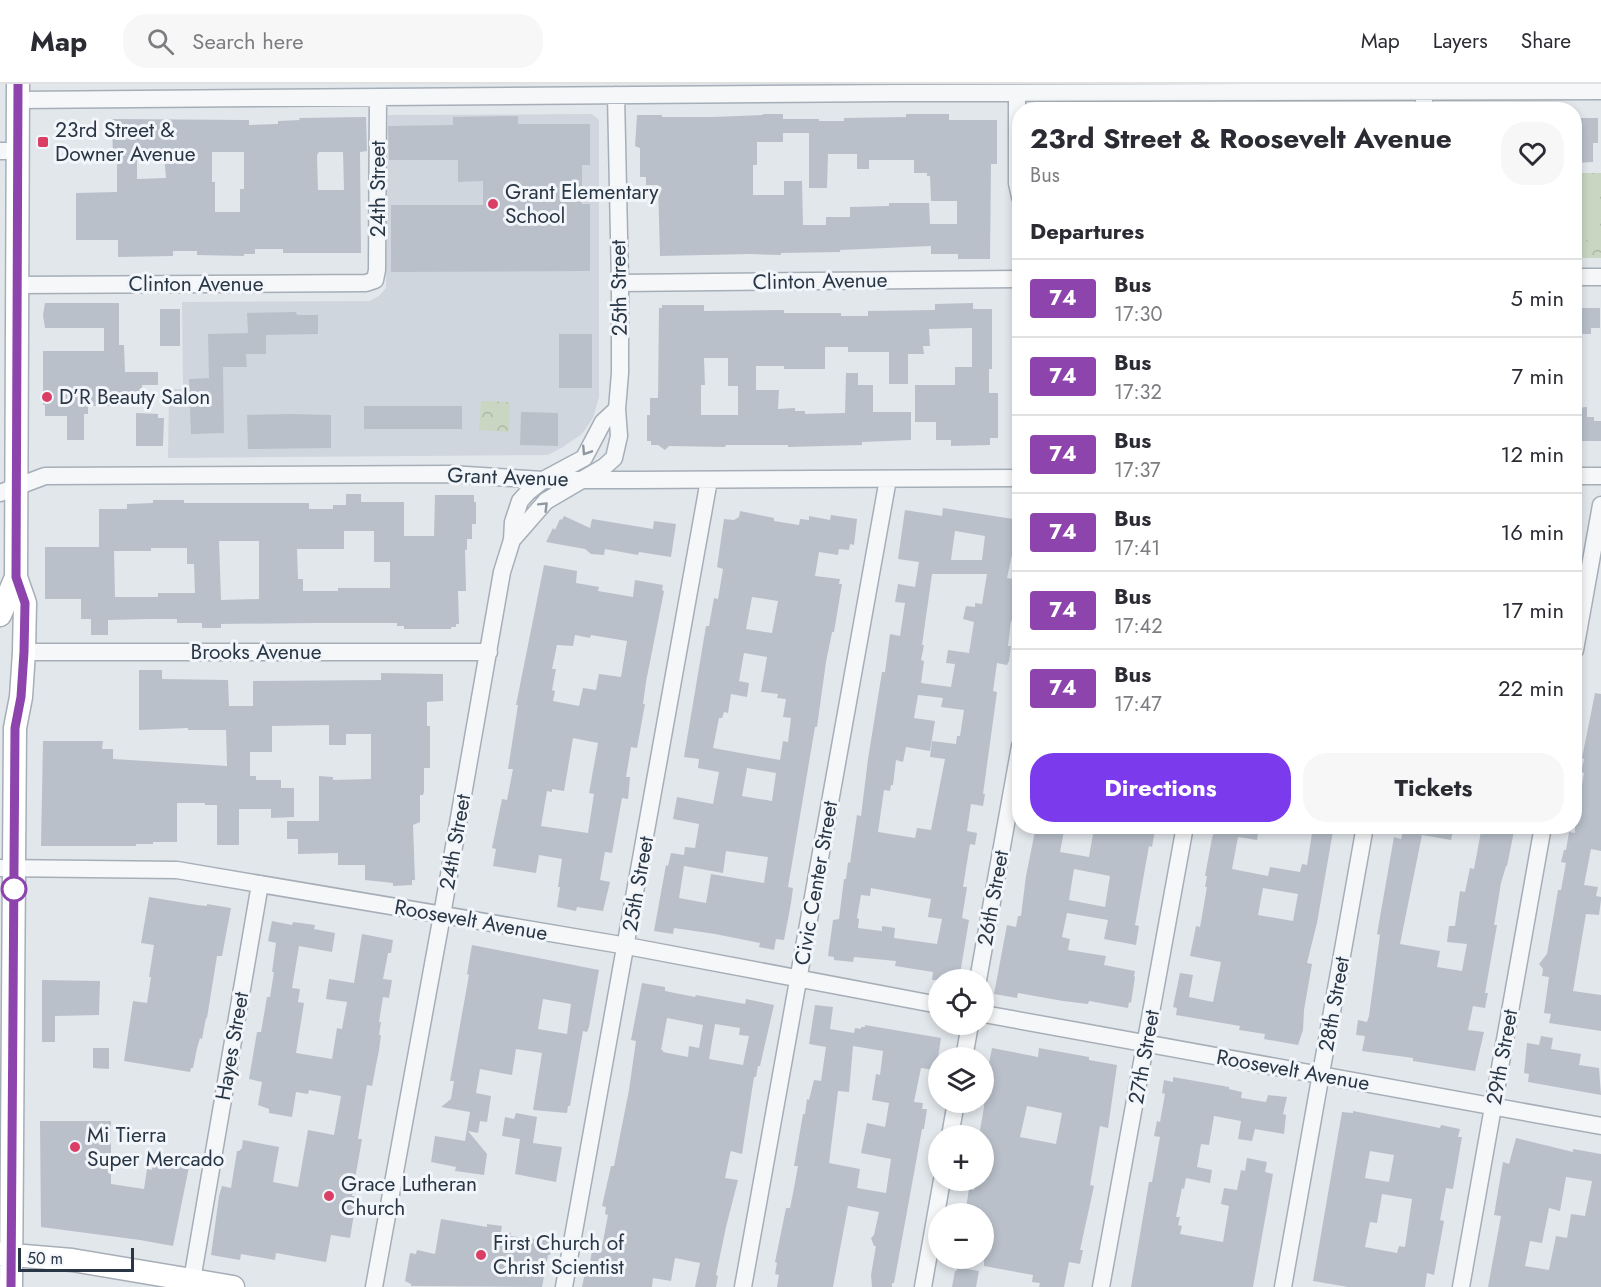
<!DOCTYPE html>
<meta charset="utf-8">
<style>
:root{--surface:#fff;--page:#f7f7f7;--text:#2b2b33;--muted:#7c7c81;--line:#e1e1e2;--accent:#7c3aed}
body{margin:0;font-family:Jost,sans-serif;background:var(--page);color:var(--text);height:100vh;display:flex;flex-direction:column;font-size:22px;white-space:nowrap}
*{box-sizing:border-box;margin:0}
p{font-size:20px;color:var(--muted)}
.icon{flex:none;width:33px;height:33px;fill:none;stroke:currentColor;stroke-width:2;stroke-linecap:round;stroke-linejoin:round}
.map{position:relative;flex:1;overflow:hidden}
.details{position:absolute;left:1012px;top:18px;width:570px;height:732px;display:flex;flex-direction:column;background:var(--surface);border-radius:24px;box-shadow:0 3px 9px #0003}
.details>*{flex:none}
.badge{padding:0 12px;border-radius:4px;font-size:21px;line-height:39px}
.controls{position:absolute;left:928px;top:885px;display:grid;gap:12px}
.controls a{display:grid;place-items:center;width:66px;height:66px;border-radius:50%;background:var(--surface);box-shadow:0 3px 9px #0003;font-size:30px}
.scale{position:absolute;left:18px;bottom:15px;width:116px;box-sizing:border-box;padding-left:6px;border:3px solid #283645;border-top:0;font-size:16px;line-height:21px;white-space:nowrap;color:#283645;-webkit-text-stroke:4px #f2f5f9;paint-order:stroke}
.map>.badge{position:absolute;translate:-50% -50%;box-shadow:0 0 0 3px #fff}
h2{padding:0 18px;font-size:22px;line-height:54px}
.round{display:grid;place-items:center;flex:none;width:63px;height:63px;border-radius:24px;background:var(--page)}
.summary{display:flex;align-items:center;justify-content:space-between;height:102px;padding:0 18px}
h1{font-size:28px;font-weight:700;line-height:45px}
.action{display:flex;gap:12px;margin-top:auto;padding:12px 18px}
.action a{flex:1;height:69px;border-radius:24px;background:var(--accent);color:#fff;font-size:24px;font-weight:700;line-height:69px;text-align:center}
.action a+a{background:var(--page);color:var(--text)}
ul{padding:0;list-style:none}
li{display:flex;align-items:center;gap:18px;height:78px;padding:0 18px;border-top:2px solid var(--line)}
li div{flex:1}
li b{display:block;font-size:22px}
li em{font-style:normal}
li .badge{min-width:66px;font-weight:700;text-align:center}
header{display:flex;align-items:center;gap:36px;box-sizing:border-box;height:84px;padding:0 30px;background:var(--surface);border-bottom:2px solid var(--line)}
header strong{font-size:28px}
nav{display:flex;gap:33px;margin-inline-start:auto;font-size:21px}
.search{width:420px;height:54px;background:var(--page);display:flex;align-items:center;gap:15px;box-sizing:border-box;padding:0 21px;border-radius:24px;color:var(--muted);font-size:22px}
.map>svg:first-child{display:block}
.built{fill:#d0d6de}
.park{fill:url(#park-crowns)}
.garden{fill:#c9d6c2}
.building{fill:#b9c0ca;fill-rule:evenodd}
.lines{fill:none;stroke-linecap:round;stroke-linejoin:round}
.street-casing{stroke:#a6aeb7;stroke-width:19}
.secondary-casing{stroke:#a6aeb7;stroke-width:25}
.street{stroke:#f5f7f9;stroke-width:16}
.secondary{stroke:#fff;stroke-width:22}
.oneway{stroke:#8e969f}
.line-casing{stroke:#fff;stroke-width:14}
.line{stroke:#8e44ad;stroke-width:9}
.poi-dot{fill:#da3e64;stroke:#f2f5f9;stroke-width:2}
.stop-dot{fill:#fff;stroke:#8e44ad;stroke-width:3}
.labels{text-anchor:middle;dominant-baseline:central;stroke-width:6;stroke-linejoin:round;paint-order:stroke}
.poi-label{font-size:21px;fill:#283645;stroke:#f2f5f9;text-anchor:start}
.street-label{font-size:21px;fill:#283645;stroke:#f2f5f9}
</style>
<header>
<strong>Map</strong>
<div class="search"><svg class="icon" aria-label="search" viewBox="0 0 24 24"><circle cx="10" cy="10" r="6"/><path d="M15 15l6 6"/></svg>Search here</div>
<nav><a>Map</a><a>Layers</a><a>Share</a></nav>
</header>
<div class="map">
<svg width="1601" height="1203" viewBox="0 0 1601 1203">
<defs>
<pattern id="park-crowns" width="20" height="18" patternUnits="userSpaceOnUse" patternTransform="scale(1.5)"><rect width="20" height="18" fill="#c9d6c2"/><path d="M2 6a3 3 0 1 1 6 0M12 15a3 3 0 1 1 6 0" fill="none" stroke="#adb8a8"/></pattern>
</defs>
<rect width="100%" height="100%" fill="#e2e7ec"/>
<!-- built -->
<path class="built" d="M592,30L599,36V313L593,334L582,350L563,363L548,371L168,374L169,305H183L182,218L369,217L379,212L386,204L388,31Z"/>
<!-- park -->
<path class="park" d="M1575,89H1601V174H1575Z
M481,317L510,318L509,348L479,346Z"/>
<!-- garden -->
<path class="garden" d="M1575,97H1600V156H1575Z"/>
<!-- building -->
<path class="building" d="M763,30H783V35H819V37H844V34L906,33V30H949V36H997V80H991L990,175H958V170H931V162L840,166V168L781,169V171L749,170L660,172L658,101H646V93H640V64L635,62L637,31H662V33H713L763,31ZM783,49H809V104H827L828,70H857V85H869V76H914V89H927V92H930L931,117H957V140H930L929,119H889V122L850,123V133H826V141H803L802,97H784V111H753V81H757V58H783Z
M518,32V40H590V81H582V120H590V187L391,188V121H483V97L458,98V76H389L388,42L453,41V33Z
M366,33L367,67L360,68L361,169H283V165H255V170H244V172L197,171V167H173V172L118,173V156H76V109L117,108V75H113L112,35L249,36V41L278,40V37L300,36L299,34ZM212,68H244V105H240V128H215V98H212ZM319,68H343L344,106H318L317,71ZM137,70H164L166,94L137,95Z
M1578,34H1598V59H1593V78L1575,79V38H1578Z
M45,219H119V261H124L125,288H158V301H142V322H88V330H84V356H67V332H45V321H43V267H104V244H45L43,231Z
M973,219V225H992V285H989V309H998V354H990V361L951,362V356H936V338H915V301H955V283H972V244L929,245L930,262H923L924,270H908V300H889V268H848V263H825V285H784V282H756V306H779L778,325L795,324V327H805V330L845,329L846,289H858V301H873V328H911V356L862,358V361L788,363V361H726L725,363L669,362L665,366L658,361H651V357H647V331H650V314H658L659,224H662V221H704V227L784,226V229H841V232H868V227L935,226V220ZM704,274H728V302H738V331H701V301H705Z
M1575,224H1600V244H1591V250H1580V244H1576L1575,240Z
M160,225H180V262H160Z
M296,228L297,231H318V250L266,251V270H246L247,283H223L224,349L191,350L189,295L209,294L208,250L248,249L247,229Z
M559,250H592V304H559Z
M364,322H462V345H364Z
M1587,323V333H1594V337H1601V357H1575V324Z
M521,328L558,329V362L520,361Z
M136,329L158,330V334H164L163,362H136Z
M292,330L331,331V364L248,365L247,331Z
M346,410H361V418H404V452H434L435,411H474V418H476V440H472V455H467V466H465L466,507H458L459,540H456V543H451V545H404V542H397V539H314L221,540V544H202V539H177V535H149L108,536V551H91V535H81V515H45V463H99V425H127V420L153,419V416H184V419H309V425H333V421H346ZM344,447H374V478H390V504H338V507H303V495H298L297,465H344ZM219,457H259V515L221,516ZM151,464H187V480H194L195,509H158V513H115L114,467H151Z
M943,424L1020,436V458L1015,457L1007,494L1020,496L1015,538L1011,537L1008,562H1011L1009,577L1007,581L997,579L993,607L997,608L983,710H985L983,722L971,720L967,747L977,749L975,761L970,760L963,803H967L962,834L969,836L959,896H932L933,888L895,882L896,877L854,873L853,878L834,876V873L828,872L833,836L839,835L844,795H846L848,778L850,779L857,731L861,732L868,675L882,588H885L890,550L900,552L905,519L895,518L898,500L915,503L919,478L898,475L905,426L942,432ZM955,447L985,452L982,476H951ZM932,490H987L982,520L975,519V523L966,522L963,535L974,538L969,569L948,566L946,579L955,580L951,603L921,599L924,577L921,576L924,561H922ZM918,611L943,614L941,623L964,626L960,652H957L956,660L932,657L930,673L945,675L931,746L917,744L915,754L878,748L884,706L890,707L891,701H893L896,676L903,678L906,663L930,667L935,637L914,634ZM871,804L931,815L928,833L942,835L937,860L894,854L895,844L882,842V847L858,844L859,835L857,834L861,811L870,812Z
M740,427L774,434V437L799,441L800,435L809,436V432L830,436L831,431L857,435L854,461L850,460L849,466L839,465L838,471L819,468L815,492L840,495L839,500H842L834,548H832L826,578L817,643H815L788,803L793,804L791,819L784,856L776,855L774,866L759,863L760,859L715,850L674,844L673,850L654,847L666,781L668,782L671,769L684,771L685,763L695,764L699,740L673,735L677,713L713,720L719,688L698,684L699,675L684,673L706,542H709L714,514L718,515L723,485L717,483L724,435L734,436L739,433ZM752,513L778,517L772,549L746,545ZM744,569L767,573L761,608L778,610L777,614L786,615L783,633L791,634L788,658L783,657L780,676L713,664L719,634H722L724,628L728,629L731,610L747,613L749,599L739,597ZM747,684L776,689L772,717L742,712ZM726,767L768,773L764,799L711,790L706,819L679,814L684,782L723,789Z
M564,432L590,444L592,435L653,445L654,437L676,440L671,473L639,468L638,471L605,465L604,471L591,470L585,465L546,458L553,444L555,446L560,435L562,436Z
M544,481L577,487L576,499L599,503L598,507L633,513L635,496L663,501L662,506L664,507L646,598L643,620H645L637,664L631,663L626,693H630L628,715L622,714L612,769L605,768L600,796L610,798L603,827L577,823L576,827L557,823L560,803H558L562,775L539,771L536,789L493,782L496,765L492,764L496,744L502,715L507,716L513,685H508L518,621H516ZM575,551L590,554L591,551L627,557L621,593L599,590L596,606L583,604L579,622L553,617L555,607L552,606L556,585H552L557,561L573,562ZM573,654L598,659L589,709L594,710L588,749L541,742L547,707L552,708V705L564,707Z
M139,586H162V595L228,596L229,622H253V597L381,596V589L443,590V617L427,618V642H430V684H424V708L423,711H420V738L413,741L415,796H412V801L393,802V799L365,796V781H338V769L298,770V755H287V737H319V692L333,693V696L371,695V650H346V661H329V641L272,642V668H250V692H256V696H281V704H294V733L271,734V725H239V761H217V721H205V719H177V758H153V760H136V762H41L43,657H103L102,665H113V675L227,682L226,646H188V644L139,646Z
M1595,609L1601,610V767L1591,765L1584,801L1598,803L1596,812L1601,813V816L1599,831L1586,830L1573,907L1601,911V947L1549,939L1551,930L1544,929L1549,893L1542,892L1543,885L1539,880L1547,870L1558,806H1561L1566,779L1561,778L1564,766H1566L1569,748L1575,749V726L1577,718H1579L1584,689L1581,688L1584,675L1582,674Z
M1036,742H1065L1060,768L1089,773L1094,744L1120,749L1121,742H1139L1155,746L1152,763L1149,762L1147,773L1135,841L1139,842L1136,861L1104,855L1108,836L1067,829L1062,853L1070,855L1068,866L1106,872L1104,881L1135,887L1134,892L1135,893L1131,919L1129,918L1128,924L1089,917L1088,920L1063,917L1018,909L1017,914L994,910L1007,841L1016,843L1018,832H1021L1026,792ZM1074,785L1110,792L1105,823L1069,816Z
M1216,742L1259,744L1257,756L1238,753L1232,785L1268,792L1270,783L1300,788L1302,780L1307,781L1313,743L1333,747L1317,839L1307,879L1312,880L1304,926L1303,946L1298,961L1264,955L1265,950L1239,946L1240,942L1176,931L1177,924L1173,923L1180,889L1193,891L1189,913L1213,918L1221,878L1190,872L1196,842L1200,843L1207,803H1205L1207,792H1205L1212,754ZM1263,804L1298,810L1293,837L1258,831Z
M1404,742H1454L1451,756L1422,751L1400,860L1440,867L1437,883L1462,887L1467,860L1447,858L1449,842H1455L1460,807L1465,808L1470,784L1474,785L1482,742H1515L1507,782H1506L1501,799L1494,841H1497L1485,909H1488L1485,924L1473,922L1468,946L1484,948L1475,987L1413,977V974L1362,967L1365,952L1356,951L1358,936L1367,938L1369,932L1380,851L1377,850L1394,753L1401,755Z
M149,813L197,821L207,822V820L231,824L222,872H217L207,934H206L202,955L200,954L197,964L193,984H191L190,988L124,977L133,917L147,919L151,893H149L154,861L141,859Z
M272,837L292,841L293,838L315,841L314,845L335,849L332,868L299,862L292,904L300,905L298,918L304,919L296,969L332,975L337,944L342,945L347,918L326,915L329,895L354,899L362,850L393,856L391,869H388L383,895L392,896L389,914L383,913L379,938H381L379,951H381L379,966L372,1002L367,1001L358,1055H362L352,1112H357L350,1154L331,1151L326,1178L276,1169L275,1176L241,1170L240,1176L211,1171L219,1112L222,1102L231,1104L237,1067H239L242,1064L243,1056L279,1063L273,1098L298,1103L308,1046L334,1051L341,1012L309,1006L308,1010L296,1008L292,1033L269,1029V1025L258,1021L262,998L249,995L257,948H261L267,913H270L274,888H272L276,859L268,857Z
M472,861L599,886L589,943L587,948L583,947L570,1022H568L567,1029L533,1026L542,969L516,965L512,991L480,985L476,1009L491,1012L487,1038L480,1037L478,1049L468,1047L487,1070L484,1091L455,1087L456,1083L431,1078L435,1052L465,1057L470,1028L441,1023L451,1015L454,997H450L469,891L467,890ZM543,915L571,920L567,950L538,945Z
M42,896L100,897L99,931L55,932V958H42Z
M642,899L665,903V907L695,913L696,911L745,920L746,915L774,921L760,982H758L756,993H754L742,1070L731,1067L730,1070L725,1094L738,1096L726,1143L716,1191L718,1192L716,1203H695L700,1179L675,1174L671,1197L653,1194L652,1203H582L585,1189L588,1190L592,1167L601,1168L608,1131L605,1130L606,1123L602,1122L611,1082H614L629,1006L636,957L631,956ZM667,934L703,941L699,964L689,962L688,973L663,968V966H661ZM715,940L740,944L739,951L749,952L743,981L709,975Z
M815,921L833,923L830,945L854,949L855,944L861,945V943H865V941L941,954L936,986L921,984L914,1018L923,1019L922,1025H927L924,1045H922L894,1199H892V1203H872L871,1191L876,1162H874L871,1154L874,1151L879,1128L848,1122L833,1203H777L779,1191L775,1190L777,1179L775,1178L786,1124H790L794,1104L798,1082H794L803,1030H805L807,1015L809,1016L814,996L821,997L826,963L809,960ZM853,962L883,967L880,991L876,990L872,1016L889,1019L885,1043L867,1039L861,1069L891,1075L886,1109L857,1104L860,1085L829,1079L838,1007L849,1008Z
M1541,952L1553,954L1551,965L1581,970L1579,981L1599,984L1601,1011L1528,998L1529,990L1524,989L1527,959L1539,961Z
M93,964H109V985L93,984Z
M992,964L1038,973L1039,964L1089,973V976L1117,981L1108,1044L1100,1042L1090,1101L1094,1102L1080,1166H1083L1080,1180L1069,1178L1064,1203H1039L1040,1199L1032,1198L1033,1191L984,1182V1130H965L969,1105L974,1106L975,1096H984V1052H979L984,1023V1004ZM1027,1022L1062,1029L1056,1060L1020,1053Z
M1173,993L1229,1003V1005L1242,1008L1241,1014L1266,1018L1268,1011L1287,1013L1283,1030L1286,1031L1284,1050L1255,1045L1252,1057L1238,1055L1241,1037L1214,1032L1209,1061L1201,1060L1197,1083L1212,1086L1210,1099L1186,1094L1184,1105L1182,1104L1176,1133H1180L1178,1141L1182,1142L1180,1150L1223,1158L1229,1122L1221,1120L1224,1104L1237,1106L1241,1086L1245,1087L1247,1074L1267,1078L1265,1088L1273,1090L1253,1203H1131L1149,1098H1152L1160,1053L1154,1052L1157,1037L1160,1038L1165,1010L1162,1009L1164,996L1173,998Z
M1353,1027L1440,1044L1441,1041L1460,1045L1458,1053H1462L1453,1105L1446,1104L1440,1136L1444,1137L1434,1191L1427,1189L1425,1203H1348L1313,1197L1342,1028L1353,1029ZM1370,1067L1394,1071L1389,1098L1365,1094ZM1382,1110L1412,1115L1405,1163L1399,1162L1397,1169L1365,1163L1370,1138L1377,1139Z
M516,1029L537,1033L533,1059L562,1063L556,1098L515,1090L520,1055L502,1052L505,1033L514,1035Z
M40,1037H111V1100L144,1105L147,1085L152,1086L155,1070L190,1078L173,1162L140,1156L41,1143Z
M1516,1054L1573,1068V1065L1601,1070V1203H1488L1501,1132L1494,1131L1503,1078L1509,1080ZM1566,1093L1592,1097L1585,1132L1571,1130L1567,1154L1556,1152L1549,1186L1525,1182L1530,1157L1542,1159L1549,1124L1560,1127Z
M441,1135L487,1143V1140L502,1142L501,1148L511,1149L510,1152L554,1157L550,1171H548L542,1203L411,1202V1200L405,1197L410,1169L416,1170L417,1166L435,1170Z
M957,1183L979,1187L976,1203H952L955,1187H957Z"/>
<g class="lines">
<defs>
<path id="street" d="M1424,8V26
M1017,10V99L1020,113
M18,16L895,9L1601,7
M0,67H18
M1575,193H1601
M620,199L1020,195
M18,201L366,199L375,196L377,186L378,13
M1575,392H1601
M0,409L45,392L450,390L543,396H635L1020,394
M512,456L546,417L604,383L614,374L619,352L617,325L620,289V199L616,11
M1575,566L1601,421
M24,568H489
M0,784L177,786L627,862L939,921
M978,896L1020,662
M984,930L1601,1042
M964,974L970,940
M950,1052L956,1018
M192,1196L260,800
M374,1203L442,831L502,488L512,456L513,438L520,417L528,408L543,396L584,374L603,338L617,325
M564,1203L709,396
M743,1203L888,395
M923,1203L942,1096
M1101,1203L1185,742
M1283,1203L1365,742
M1461,1203L1543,742"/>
<path id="secondary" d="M0,531L16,493
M0,1170L72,1176L233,1203
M11,1203L15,644L21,613L24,568L25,519L16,493L18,0"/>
</defs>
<!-- street casing -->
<use href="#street" class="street-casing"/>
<!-- secondary casing -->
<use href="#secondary" class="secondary-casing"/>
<!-- street -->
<use href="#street" class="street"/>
<!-- secondary -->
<use href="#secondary" class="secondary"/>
</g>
<!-- one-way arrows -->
<defs><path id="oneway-chevron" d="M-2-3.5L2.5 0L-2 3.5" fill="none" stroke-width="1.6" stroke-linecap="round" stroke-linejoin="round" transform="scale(1.5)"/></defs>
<g class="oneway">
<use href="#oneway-chevron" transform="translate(586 367) rotate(123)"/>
<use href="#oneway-chevron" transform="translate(544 422) rotate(-45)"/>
</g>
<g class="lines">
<defs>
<path id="line" d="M11,1203L15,644L21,613L24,568L25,519L16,493L18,0"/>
</defs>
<!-- line casing -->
<use href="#line" class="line-casing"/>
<!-- line -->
<use href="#line" class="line"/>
</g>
<!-- markers -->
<g class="poi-dot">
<rect x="37" y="52" width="12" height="12" rx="3"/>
<circle cx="493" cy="120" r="6"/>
<circle cx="47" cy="313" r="6"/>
<circle cx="75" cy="1063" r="6"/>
<circle cx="329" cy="1112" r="6"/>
<circle cx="481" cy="1171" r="6"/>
</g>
<circle class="stop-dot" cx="14" cy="805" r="12"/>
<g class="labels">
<!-- poi labels -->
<g class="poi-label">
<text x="55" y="46">23rd Street &amp;<tspan x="55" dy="24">Downer Avenue</tspan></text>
<text x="505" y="108">Grant Elementary<tspan x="505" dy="24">School</tspan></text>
<text x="59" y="313">D’R Beauty Salon</text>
<text x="87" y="1051">Mi Tierra<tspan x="87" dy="24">Super Mercado</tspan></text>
<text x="341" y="1100">Grace Lutheran<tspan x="341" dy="24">Church</tspan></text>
<text x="493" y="1159">First Church of<tspan x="493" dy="24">Christ Scientist</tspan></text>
</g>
<!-- street labels -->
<g class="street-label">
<text transform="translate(378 105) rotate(-90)">24th Street</text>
<text transform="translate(820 197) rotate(-1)">Clinton Avenue</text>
<text x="196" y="200">Clinton Avenue</text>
<text transform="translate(619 204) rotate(-91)">25th Street</text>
<text transform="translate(508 393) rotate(2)">Grant Avenue</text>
<text x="256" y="568">Brooks Avenue</text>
<text transform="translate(455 758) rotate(-80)">24th Street</text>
<text transform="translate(816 799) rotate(-80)">Civic Center Street</text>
<text transform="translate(638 800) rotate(-80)">25th Street</text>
<text transform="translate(993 814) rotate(-80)">26th Street</text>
<text transform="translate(471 836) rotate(10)">Roosevelt Avenue</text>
<text transform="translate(1334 920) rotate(-80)">28th Street</text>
<text transform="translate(232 962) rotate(-80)">Hayes Street</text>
<text transform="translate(1144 973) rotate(-80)">27th Street</text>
<text transform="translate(1502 973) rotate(-80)">29th Street</text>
<text transform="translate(1293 986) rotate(10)">Roosevelt Avenue</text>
</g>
</g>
</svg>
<div class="controls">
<a><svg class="icon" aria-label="locate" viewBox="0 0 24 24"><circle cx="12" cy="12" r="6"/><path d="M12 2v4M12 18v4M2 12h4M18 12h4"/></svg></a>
<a><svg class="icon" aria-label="layers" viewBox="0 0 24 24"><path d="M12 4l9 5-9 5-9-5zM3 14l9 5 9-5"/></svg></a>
<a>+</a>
<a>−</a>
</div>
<div class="scale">50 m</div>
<section class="details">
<div class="summary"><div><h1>23rd Street &amp; Roosevelt Avenue</h1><p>Bus</p></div><a class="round"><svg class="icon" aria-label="heart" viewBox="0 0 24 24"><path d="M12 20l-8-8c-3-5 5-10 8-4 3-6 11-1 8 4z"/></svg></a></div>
<h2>Departures</h2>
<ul>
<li><span class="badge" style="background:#8e44ad;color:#fff">74</span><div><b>Bus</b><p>17:30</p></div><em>5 min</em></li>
<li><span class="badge" style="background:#8e44ad;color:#fff">74</span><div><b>Bus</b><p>17:32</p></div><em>7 min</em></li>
<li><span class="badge" style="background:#8e44ad;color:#fff">74</span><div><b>Bus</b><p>17:37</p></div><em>12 min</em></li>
<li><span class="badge" style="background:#8e44ad;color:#fff">74</span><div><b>Bus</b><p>17:41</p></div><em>16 min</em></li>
<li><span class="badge" style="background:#8e44ad;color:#fff">74</span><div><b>Bus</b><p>17:42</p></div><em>17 min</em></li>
<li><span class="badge" style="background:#8e44ad;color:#fff">74</span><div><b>Bus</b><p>17:47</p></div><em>22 min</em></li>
</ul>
<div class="action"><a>Directions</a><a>Tickets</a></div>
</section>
</div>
